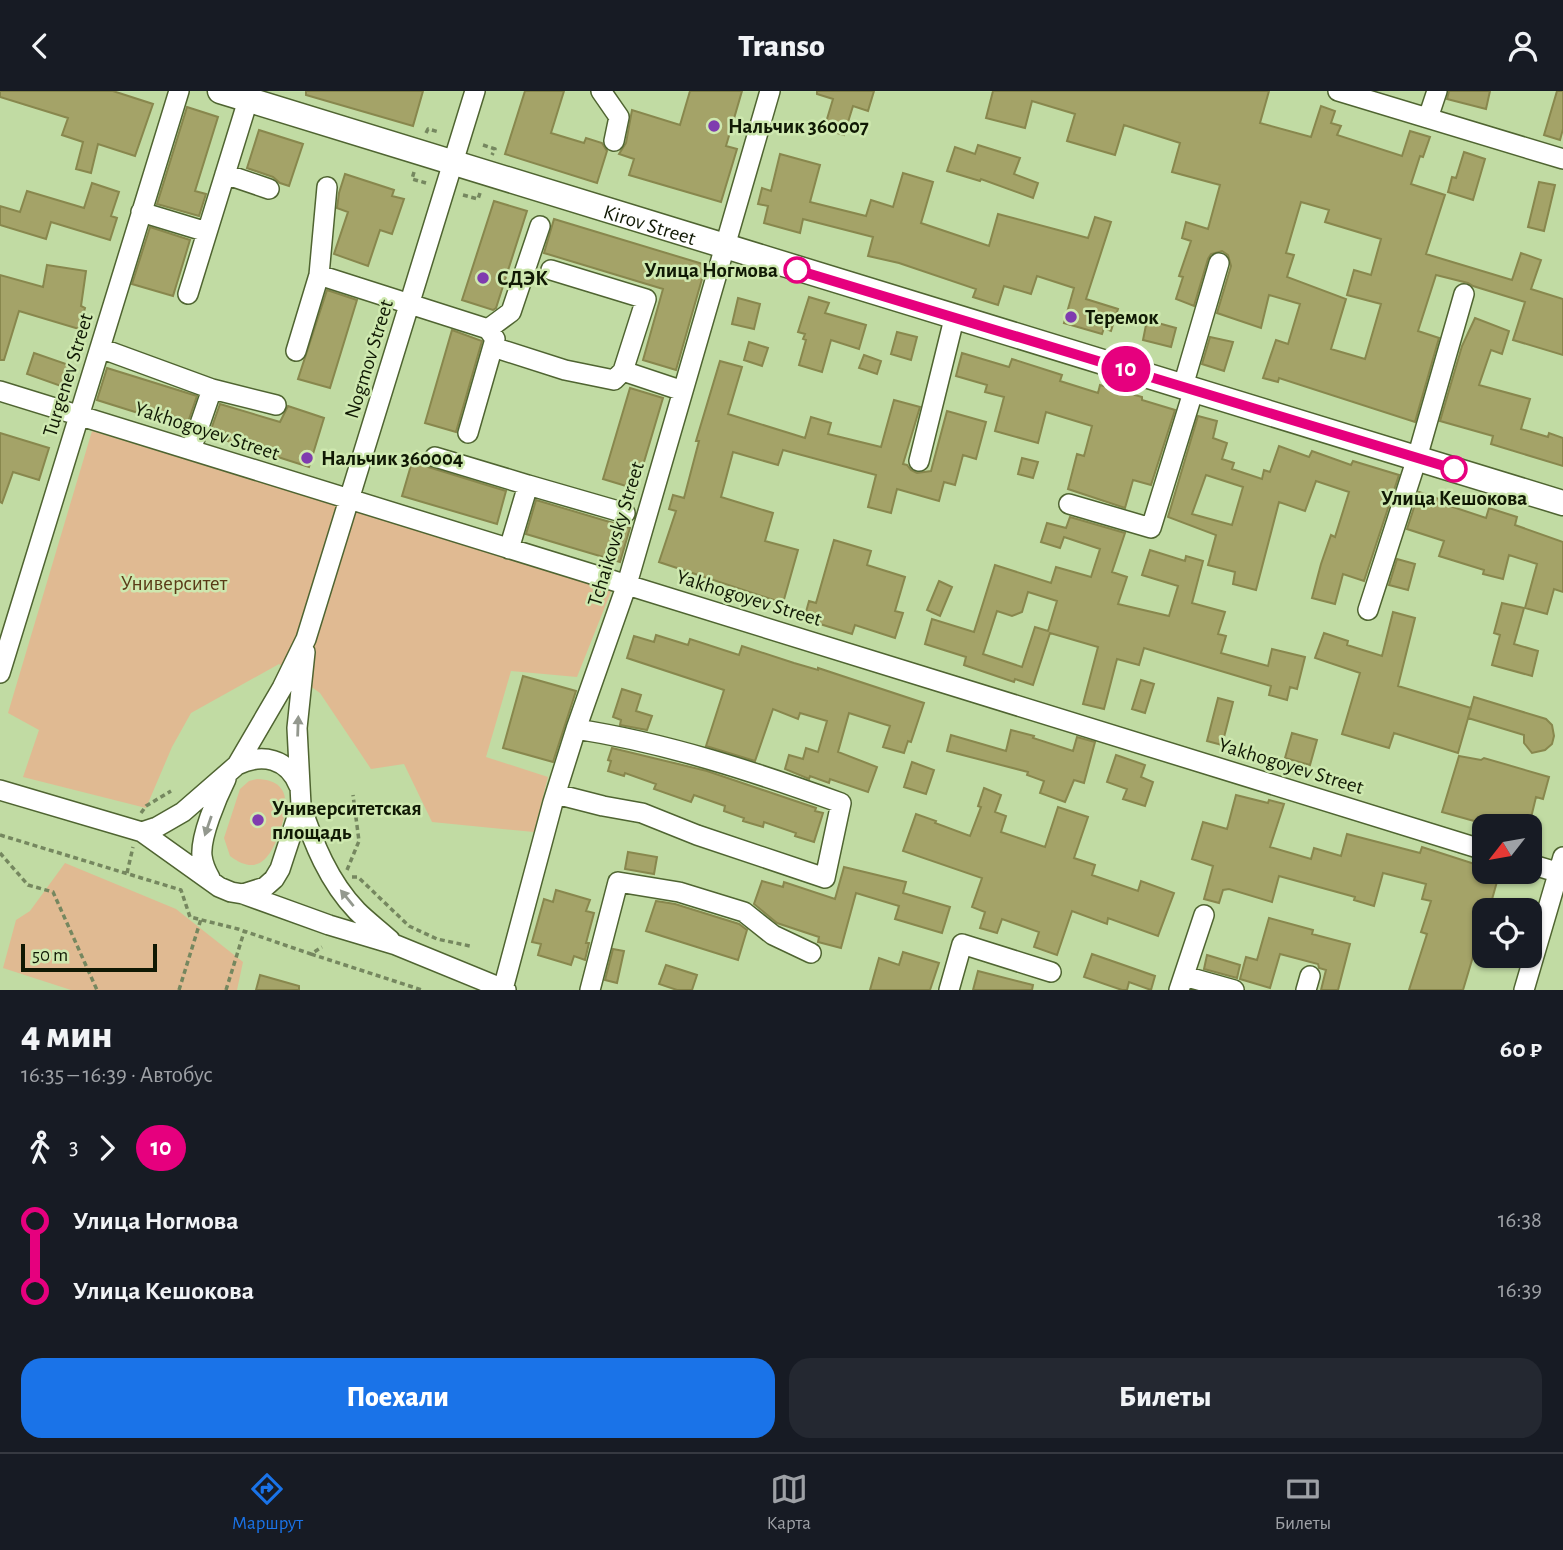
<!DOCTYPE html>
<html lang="ru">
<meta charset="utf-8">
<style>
:root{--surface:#171b24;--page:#242831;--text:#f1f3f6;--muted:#9ea1a6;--line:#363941;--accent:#1a73e8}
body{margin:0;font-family:"Alegreya Sans",sans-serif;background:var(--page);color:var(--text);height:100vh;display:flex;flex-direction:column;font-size:26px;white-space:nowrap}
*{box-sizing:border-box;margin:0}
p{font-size:23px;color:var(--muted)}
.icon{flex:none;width:38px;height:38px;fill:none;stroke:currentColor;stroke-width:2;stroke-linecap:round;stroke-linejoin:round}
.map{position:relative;height:899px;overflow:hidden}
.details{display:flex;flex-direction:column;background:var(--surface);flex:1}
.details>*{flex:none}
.badge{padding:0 14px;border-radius:23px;font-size:24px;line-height:46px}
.needle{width:46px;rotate:239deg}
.buttons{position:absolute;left:1472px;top:723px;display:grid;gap:14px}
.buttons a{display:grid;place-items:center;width:70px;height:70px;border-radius:14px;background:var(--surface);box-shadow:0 2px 5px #0004;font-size:35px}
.scale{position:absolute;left:21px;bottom:18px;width:136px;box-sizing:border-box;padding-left:7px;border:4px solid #101904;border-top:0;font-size:19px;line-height:24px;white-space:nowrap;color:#101904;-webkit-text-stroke:5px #cee8af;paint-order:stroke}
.map>.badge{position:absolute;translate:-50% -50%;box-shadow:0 0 0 4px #fff}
.legs{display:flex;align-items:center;gap:10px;height:77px;padding:0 21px;font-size:23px}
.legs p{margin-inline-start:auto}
.overview{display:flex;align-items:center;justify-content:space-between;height:119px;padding:0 21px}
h1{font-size:38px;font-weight:800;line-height:52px}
.button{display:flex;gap:14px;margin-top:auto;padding:14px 21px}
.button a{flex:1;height:80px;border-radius:21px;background:var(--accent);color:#fff;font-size:28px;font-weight:800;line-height:80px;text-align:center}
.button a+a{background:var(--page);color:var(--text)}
ul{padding:0 21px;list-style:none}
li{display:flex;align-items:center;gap:24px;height:70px;font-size:26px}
li i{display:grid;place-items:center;width:10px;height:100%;margin:0 9px;background:currentColor}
li i::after{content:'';width:18px;height:18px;margin:-9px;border:5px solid;border-radius:50%;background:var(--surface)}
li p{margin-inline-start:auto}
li:first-child i{background:linear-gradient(#0000 50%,currentColor 0)}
li:last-child i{background:linear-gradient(currentColor 50%,#0000 0)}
header{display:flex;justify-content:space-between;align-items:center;height:91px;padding:0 21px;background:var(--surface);font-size:32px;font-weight:800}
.tabs{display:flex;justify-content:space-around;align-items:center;height:98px;border-top:2px solid var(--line);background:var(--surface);font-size:19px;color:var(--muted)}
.tabs a{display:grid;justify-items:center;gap:4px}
.tabs .selected{color:var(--accent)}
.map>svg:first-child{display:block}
.green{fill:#e0ba92}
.building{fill:#a4a368;stroke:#88874d;stroke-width:2;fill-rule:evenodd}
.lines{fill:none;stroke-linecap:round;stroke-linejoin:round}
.minor-casing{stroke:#4f6431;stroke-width:22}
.major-casing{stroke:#4f6431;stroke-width:27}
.path{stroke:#75875f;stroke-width:3.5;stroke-dasharray:5 3.5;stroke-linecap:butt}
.minor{stroke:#fff;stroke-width:19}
.major{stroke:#fff;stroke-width:24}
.oneway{fill:#93988e}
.line-1-casing{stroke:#fff;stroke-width:16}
.line-1{stroke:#e6007e;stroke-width:10}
.poi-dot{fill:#7f3caf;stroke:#cee8af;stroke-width:2.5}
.stop-1-dot{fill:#fff;stroke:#e6007e;stroke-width:3.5}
.labels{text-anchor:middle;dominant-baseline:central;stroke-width:5;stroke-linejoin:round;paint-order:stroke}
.poi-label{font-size:21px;font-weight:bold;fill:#101904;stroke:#cee8af;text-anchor:start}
.street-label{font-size:21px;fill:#101904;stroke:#cee8af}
.stop-label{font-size:21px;font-weight:bold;fill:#101904;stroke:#cee8af;text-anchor:end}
.park-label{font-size:21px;fill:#5a3b17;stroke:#cee8af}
</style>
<header><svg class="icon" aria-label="back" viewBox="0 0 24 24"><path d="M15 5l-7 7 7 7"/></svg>Transo<svg class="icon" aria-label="person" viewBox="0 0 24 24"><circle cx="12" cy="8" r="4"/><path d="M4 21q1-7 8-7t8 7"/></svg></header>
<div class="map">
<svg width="1563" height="899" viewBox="0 0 1563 899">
<rect width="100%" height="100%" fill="#c1dba3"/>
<!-- green -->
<path class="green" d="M92,340L612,498L577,586L511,580L486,666L548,686L534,741L432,731L404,673L371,678L320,602L279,573L191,622L172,656L146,717L23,686L39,639L8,622Z
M257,688C292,689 288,715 280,740C271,765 259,787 230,765L224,747L240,698L249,690Z
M65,772L176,818L243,871L237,899H71L3,877L16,829L30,820Z"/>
<!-- building -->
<path class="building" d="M0,0H113L153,13L135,65L98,53L91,82L76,78L83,51L62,44L68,27L0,6Z
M306,0H423L413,35L306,4Z
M525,0H564L551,42L584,52L586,47L602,52L607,60L597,92L505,63Z
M690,0H742L726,55L737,58L721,111L629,84L634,68L619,63L626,52L632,19L680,34Z
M817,0H874L868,20L853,15L844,44L824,38L833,8L817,3Z
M993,0H1269L1260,32L1311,46L1321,15L1335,20L1331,32L1341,35L1337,44L1402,65L1410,40L1430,46L1423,66L1420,65L1411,93L1445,104L1426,163L1512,189L1521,162L1541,169L1531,198L1563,208V264L1513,249L1525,211L1473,195L1468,192L1436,184L1418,240L1439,247L1415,331L1279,287L1278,291L1263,287L1276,249L1288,253L1300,213L1269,204L1261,237L1217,222L1231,175L1228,164L1222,160L1211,163L1208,168L1194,215L1176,208L1183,186L1179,185L1191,150L1182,147L1186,131L1208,138L1220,94L1172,81L1180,52L1124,34L1115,64L1067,50L1075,23L1032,10L1025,37L986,27ZM1301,111L1329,119L1325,131L1381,148L1371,184L1354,179L1347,204L1381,213L1365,268L1331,258L1346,208L1287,186L1294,164L1286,162Z
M1449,0H1490L1486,18L1447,8Z
M1557,0H1563V38L1560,49L1544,44Z
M187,16L218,26L195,100L206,103L199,125L157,113Z
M259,39L303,53L289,95L280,92L273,86L247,77Z
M978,54L1020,67L1014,83L1038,92L1033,107L981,88L980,90L947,80L955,56L975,63Z
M1464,61L1485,68L1473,109L1448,101L1452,86L1456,87Z
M780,63L820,74L810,111L866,125L871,109L893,116L903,82L933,91L921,132L989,155L998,123L1088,147L1095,126L1111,131L1086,208L1118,218L1111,240L1104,237L1102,243L1064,232L1074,197L1037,185L1031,203L1004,195L998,214L973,206L976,198L899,172L868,165L873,146L803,128L800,142L764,132L768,115L758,113L762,97L771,100Z
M345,83L394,99L392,105L404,108L392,143L380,139L368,175L334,163L348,121L337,117L339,102Z
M1539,91L1555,94L1544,140L1528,136Z
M92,92L119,101L111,125L117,127L110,149L51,131L46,148L0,134V115L20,121L27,100L84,117Z
M494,110L527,120L496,217L493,219L462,209Z
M554,128L706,174L676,279L643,269L663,198L544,162Z
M150,136L190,149L173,205L132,193Z
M47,174L86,180L81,215L85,217L79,238L19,220L4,269H0V184L43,196Z
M327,199L357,209L330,297L298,288Z
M809,206L829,212L825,222L866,234L859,258L831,249L822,281L799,274L806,249L803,248L805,243L798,241Z
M738,207L760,213L754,238L732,233Z
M1475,227L1509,240L1502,263L1491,259L1479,294L1530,308L1521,338L1548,346L1549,342L1563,347V375L1491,353L1493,345L1440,330L1462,255Z
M1147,229L1176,237L1171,256L1143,249Z
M452,239L482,250L456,341L425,332Z
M897,241L917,246L911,269L891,263Z
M1210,246L1233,251L1224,280L1202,273Z
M749,251L768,257L762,275L744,269Z
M34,262L69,274L61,295L27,283Z
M962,262L1009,276L1012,268L1062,284L1060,290L1098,302L1100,294L1142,306V309L1175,319L1151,394L1133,389L1125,417L1068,398L1077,363L1084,365L1092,335L1046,321L1038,352L995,340L1004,306L985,301L987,294L956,285Z
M864,264L881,270L877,283L859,277Z
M720,270L742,276L728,323L805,347L811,326L831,332L828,343L881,356L894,309L920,316L903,373L907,374L911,379L917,382L931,380L947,320L986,331L976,368L963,364L955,394L944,391L939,410L897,398L891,422L868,416L876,384L783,359L778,374L733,361L721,406L773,422L765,450L798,459L783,512L659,471L676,420L669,418L673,404L684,407L699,350H696Z
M107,277L197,305L186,337L97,309Z
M630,297L663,307L636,398L603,388Z
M220,313L280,331L288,315L324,327L309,376L209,344Z
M1198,325L1217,330L1213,347L1227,352L1222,368L1234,372L1232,378L1262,388L1264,379L1270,381L1279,355L1309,366L1312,360L1351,374L1353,370L1399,384L1364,490L1343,483L1335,513L1312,507L1321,473L1331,444L1335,446L1349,401L1316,390L1305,420L1279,411L1256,499L1233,493L1235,481L1208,474L1216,444L1168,426ZM1206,384L1243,396L1232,434L1192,423Z
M0,342L49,357L39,389L13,381L2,412L0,411Z
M1022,367L1038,371L1033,387L1018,383Z
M412,371L506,400L497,433L402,405Z
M1419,401L1442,409L1441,412L1486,427L1489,417L1517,426L1515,434L1563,451V501L1554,498L1547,523L1525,517L1537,473L1509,464L1503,488L1483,483L1484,479L1439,465L1444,450L1407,438Z
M536,409L630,437L620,471L526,443Z
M1070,426L1125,442L1112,481L1127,486L1118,513L1169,525L1178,495L1142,484L1150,459L1185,470L1186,465L1203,470L1192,512L1225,521L1218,543L1226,545L1221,562L1268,575L1272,558L1305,566L1297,598L1290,596L1287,609L1269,604L1271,595L1144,557L1139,574L1117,568L1104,618L1083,613L1098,556L1050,542L1033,594L1015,588L1014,591L964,574L966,566L925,553L932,528L974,541L995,474L1051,492L1056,476L1091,486L1100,458L1064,446L1060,457L1041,451L1047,432L1066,437ZM1028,501L1057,510L1048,540L1035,536L1022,576L983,563L997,520L1012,525L1022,521Z
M834,449L871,460L867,474L905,486L895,520L903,522L895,547L855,534L852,543L804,528L809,510L816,512Z
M1397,468L1415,473L1408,499L1389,494Z
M939,490L952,496L940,525L927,519Z
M1502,512L1524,517L1514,553L1538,560L1532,585L1492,574L1500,544L1494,542Z
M1393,521L1415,527L1398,595L1471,617L1458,662L1394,642L1389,657L1342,643L1360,582L1315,567L1324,542L1348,550L1347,554L1382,565Z
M656,544L688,554L690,548L739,564L742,555L794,572L818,579V577L924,612L911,651L908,650L904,662L883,656L890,635L849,622L838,661L877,676L868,701L830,688L829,692L810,685L809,688L785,678L789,664L803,668L806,657L818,661L827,630L800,622L798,628L773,618L755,670L706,655L724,599L627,567L634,545L654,551Z
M523,585L576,600L553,671L503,657Z
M1141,589L1154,593L1145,622L1132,618Z
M622,598L641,604L636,620L652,625L647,639L620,634L621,629L613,626Z
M1474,606L1546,628L1552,634L1554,645L1552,653L1545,659L1532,662L1524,652V644L1468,627Z
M1218,607L1233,611L1222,654L1207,650Z
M1011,639L1034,645L1033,647L1073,660L1077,646L1095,651L1084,692L1074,689L1065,711L1040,702L1044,690L1027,684L1028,681L947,660L951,644L1006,660Z
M1292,642L1317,649L1310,674L1285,667Z
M612,657L707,680L816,717L815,720L823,722L814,751L795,745L796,742L764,731L763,736L743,730L744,727L724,720L725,715L694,704L691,711L654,698L656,693L625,682L624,685L608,680L611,670L608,669Z
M1116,664L1145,674L1141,686L1153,691L1145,715L1123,708L1127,698L1107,691Z
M1459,665L1481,669L1484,667L1549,686L1543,708L1536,706L1529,735H1506L1493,731L1492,735L1442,721Z
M912,671L934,679L926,703L904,696Z
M984,697L1001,704L995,721L1006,725L1001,741L1045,756L1058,716L1088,726L1074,767L1095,774L1092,784L1138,800L1141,790L1174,802L1158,845L1108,827L1107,833L1072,820L1057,864L1034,856L1039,841L1002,828L997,842L980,837L985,821L972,816L982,787L903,760L916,723L936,730L935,732L970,745L981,716L978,715Z
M1236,704L1268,712L1269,709L1284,713L1270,756L1311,768L1314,757L1341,765L1347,743L1420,762L1422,756L1484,776V780H1500L1489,819H1484V862L1475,859L1463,899H1409L1427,843L1421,841L1431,810L1422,808L1426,793L1383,782L1374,815L1354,809L1355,806L1279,785L1272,811L1229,798L1223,799L1219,812L1204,808L1213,775L1192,768L1203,731L1227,738Z
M628,761L657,766L654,783L625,778Z
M844,776L906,791L903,802L950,816L942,842L895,828L899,815L856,802L841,857L818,851L819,846L777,832L754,813L762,790L783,796L784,791L835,808Z
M556,799L590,809L586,820L594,822L586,852H589L585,869L574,865L571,874L538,864L541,853L532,851L544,808L553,811Z
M656,810L675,813L739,833L747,839L738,869L646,840Z
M1269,827L1313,839L1312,843L1350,853L1338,899H1321L1326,879L1319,877L1318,873L1280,863L1270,897L1240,888L1246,866L1257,869Z
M613,858L624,860L617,892L605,889Z
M903,861L939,872L930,899H870L879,867L899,874Z
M1092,863L1155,885L1151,899L1129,891L1127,899H1122L1084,886Z
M1207,864L1240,874L1237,887L1204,878Z
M666,874L697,884L692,899H677L659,893Z
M978,880L1033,894L1032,899H973Z
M260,884L299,895V899H256Z"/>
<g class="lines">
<defs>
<path id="minor" d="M601,0L619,26L614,50
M1338,0L1563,68
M1428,27L1437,0
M225,83L269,98
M327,96L319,184L488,238L495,248L468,342
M141,121L207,141
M551,179L646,208L623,280
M188,203L248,9
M488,238L511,221L540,135
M493,256L565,279L614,289L623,280L683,300
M100,257L212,298
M296,260L319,184
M1183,295L1219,172
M0,300L1484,759
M191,359L212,298L276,314
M435,366L528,394L509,458
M919,370L954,228
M528,394L625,422
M1069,413L1151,437L1194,298
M1368,519L1417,367L1464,203
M0,582L179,0
M237,674C262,662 288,667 299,695
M0,699L142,741L219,796L231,801L243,803L329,834L396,854L506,899
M556,703L603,715L642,722L697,744L825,787L841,712C755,681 667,652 576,638
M301,714C313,752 329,791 357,820C367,830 379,839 390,849
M142,741L157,736L183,721L237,674L282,597L306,548L475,0
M1530,773L1563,783
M210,787C206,780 203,773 202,765C200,746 217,706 226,688
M243,803L265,796L274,788L280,778L301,714L297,637L305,561
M1184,885L1234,899
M503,898L553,711L576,638L627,493L770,0
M590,899L618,791L679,801L744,821L773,844L811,862
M949,899L962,853L1051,881
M1179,899L1204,824
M1306,899L1310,885
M1524,899L1563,766"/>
<g id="major">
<path id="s1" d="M220,0C666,141 1115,275 1563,412"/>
</g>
</defs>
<!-- minor casing -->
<use href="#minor" class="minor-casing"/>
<!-- major casing -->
<use href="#major" class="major-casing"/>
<!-- path -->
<path class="path" d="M426,42L428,38L439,41
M483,54L495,58L492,64
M414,81L412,88L426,92
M463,104L478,108L480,102
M141,722L146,715L171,700
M0,744L181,799L190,826L238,838L311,863L322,856
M0,762L28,794L53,801L97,899
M347,779L359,750L353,704
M127,782L133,756
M352,786H358L409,835L437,848L470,855
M311,863L422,899
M179,899L201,828
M226,899L244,841"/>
<!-- minor -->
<use href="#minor" class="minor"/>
<!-- major -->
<use href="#major" class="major"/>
</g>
<!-- one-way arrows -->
<defs><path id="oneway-solid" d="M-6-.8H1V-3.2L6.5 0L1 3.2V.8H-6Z" transform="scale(1.75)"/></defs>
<g class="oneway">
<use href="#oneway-solid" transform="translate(298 635) rotate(-88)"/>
<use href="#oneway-solid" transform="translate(208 735) rotate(109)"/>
<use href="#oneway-solid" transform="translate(347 807) rotate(-129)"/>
</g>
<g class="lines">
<defs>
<path id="line-1" d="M797,179L1454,378"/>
</defs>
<!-- line-1 casing -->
<use href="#line-1" class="line-1-casing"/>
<!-- line-1 -->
<use href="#line-1" class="line-1"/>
</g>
<!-- markers -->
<g class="poi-dot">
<circle cx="714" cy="35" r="7"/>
<circle cx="483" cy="187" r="7"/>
<circle cx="1071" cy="226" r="7"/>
<circle cx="307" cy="367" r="7"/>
<circle cx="258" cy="729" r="7"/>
</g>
<g class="stop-1-dot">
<circle cx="797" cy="179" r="12"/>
<circle cx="1454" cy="378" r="12"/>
</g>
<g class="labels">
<!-- poi labels -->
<g class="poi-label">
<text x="728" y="35">Нальчик 360007</text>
<text x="497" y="187">СДЭК</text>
<text x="1085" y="226">Теремок</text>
<text x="321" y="367">Нальчик 360004</text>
<text x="272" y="717">Университетская<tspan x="272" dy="24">площадь</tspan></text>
</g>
<!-- street labels -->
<g class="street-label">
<text stroke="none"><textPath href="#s1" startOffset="450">Kirov Street</textPath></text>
<text transform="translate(369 268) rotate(-73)">Nogmov Street</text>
<text transform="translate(68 284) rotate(-73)">Turgenev Street</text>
<text transform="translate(207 340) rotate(18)">Yakhogoyev Street</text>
<text transform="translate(616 443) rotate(-73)">Tchaikovsky Street</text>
<text transform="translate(749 507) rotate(17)">Yakhogoyev Street</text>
<text transform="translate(1291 675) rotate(17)">Yakhogoyev Street</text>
</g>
<!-- stop labels -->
<g class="stop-label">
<text x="778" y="179">Улица Ногмова</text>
<text x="1454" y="407" text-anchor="middle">Улица Кешокова</text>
</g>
<!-- park labels -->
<g class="park-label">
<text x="174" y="492">Университет</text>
</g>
</g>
</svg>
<div class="buttons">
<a><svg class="needle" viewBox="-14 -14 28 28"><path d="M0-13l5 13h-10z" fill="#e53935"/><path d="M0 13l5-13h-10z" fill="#9ea1a6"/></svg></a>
<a><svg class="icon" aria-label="locate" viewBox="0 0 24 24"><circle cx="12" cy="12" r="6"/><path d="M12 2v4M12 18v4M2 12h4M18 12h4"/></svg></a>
</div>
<div class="scale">50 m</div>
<b class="badge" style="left:1126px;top:278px;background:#e6007e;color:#fff">10</b>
</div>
<section class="details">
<div class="overview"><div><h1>4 мин</h1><p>16:35 – 16:39 · Автобус</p></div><b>60 ₽</b></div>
<div class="legs"><svg class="icon" aria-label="walk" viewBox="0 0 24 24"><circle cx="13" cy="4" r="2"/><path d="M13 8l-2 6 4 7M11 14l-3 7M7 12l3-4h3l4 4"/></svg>3<svg class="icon" aria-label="forward" viewBox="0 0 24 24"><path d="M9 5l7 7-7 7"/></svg><b class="badge" style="background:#e6007e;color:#fff">10</b></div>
<ul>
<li><i style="color:#e6007e"></i><b>Улица Ногмова</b><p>16:38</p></li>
<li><i style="color:#e6007e"></i><b>Улица Кешокова</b><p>16:39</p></li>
</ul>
<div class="button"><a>Поехали</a><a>Билеты</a></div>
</section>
<nav class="tabs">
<a class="selected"><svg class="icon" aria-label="directions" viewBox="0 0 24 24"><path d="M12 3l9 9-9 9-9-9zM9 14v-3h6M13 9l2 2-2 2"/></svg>Маршрут</a>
<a><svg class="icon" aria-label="map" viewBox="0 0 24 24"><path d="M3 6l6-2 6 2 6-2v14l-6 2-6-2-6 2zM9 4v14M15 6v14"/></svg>Карта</a>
<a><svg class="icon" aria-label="tickets" viewBox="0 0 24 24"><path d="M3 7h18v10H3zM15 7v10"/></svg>Билеты</a>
</nav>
